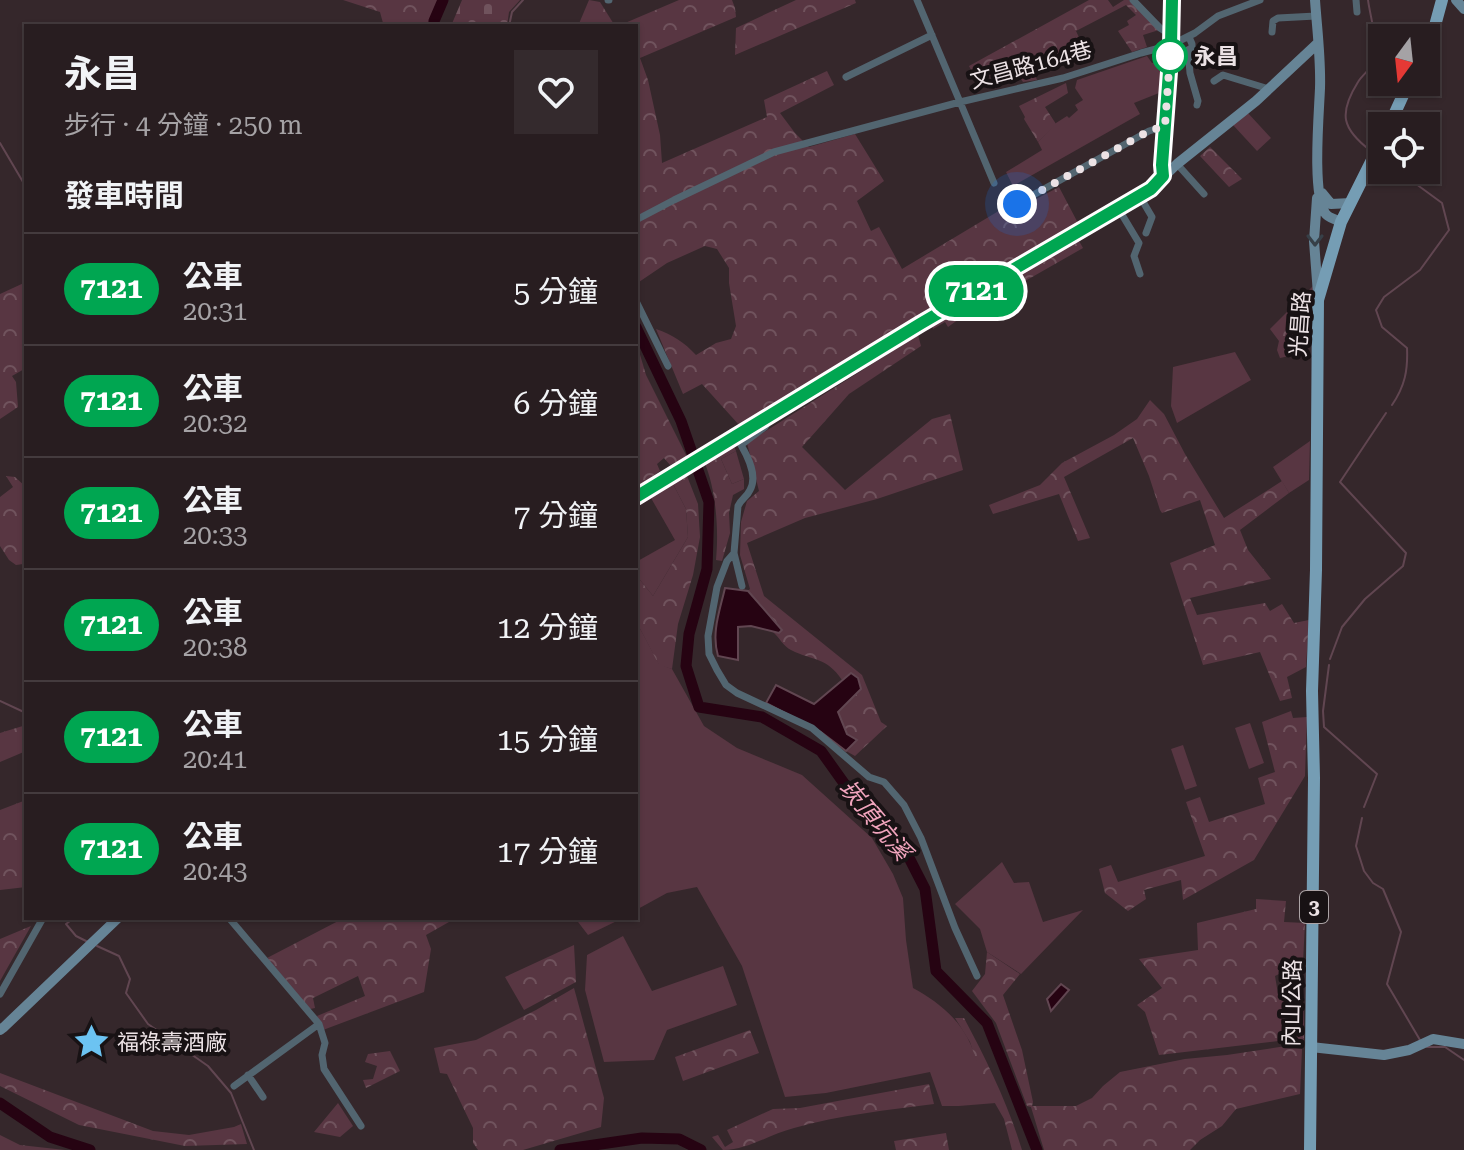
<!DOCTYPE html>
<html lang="zh-TW">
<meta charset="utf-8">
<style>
:root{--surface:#281d20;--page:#342a2d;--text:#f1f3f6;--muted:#a5a2a5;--line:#443b3e}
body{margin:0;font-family:"Roboto Serif","Noto Sans TC",serif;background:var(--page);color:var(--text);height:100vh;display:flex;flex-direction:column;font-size:30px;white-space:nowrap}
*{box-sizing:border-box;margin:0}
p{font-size:26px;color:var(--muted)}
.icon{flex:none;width:44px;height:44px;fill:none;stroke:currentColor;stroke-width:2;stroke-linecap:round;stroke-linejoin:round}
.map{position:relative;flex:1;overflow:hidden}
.drawer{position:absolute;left:24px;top:24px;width:614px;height:896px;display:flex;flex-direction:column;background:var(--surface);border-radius:0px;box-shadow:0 2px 6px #0004,0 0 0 2px var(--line)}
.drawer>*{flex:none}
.badge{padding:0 16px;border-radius:26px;font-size:28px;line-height:52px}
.needle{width:52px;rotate:195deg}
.tools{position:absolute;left:1368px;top:24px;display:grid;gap:16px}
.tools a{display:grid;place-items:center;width:72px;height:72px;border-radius:0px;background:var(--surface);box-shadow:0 2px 6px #0004,0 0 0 2px var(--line);font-size:40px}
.you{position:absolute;width:40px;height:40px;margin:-20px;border:6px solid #fff;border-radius:50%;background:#1a73e8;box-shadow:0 0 0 12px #1a73e833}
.map>.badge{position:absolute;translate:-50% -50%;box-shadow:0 0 0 4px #fff}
h2{padding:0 40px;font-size:30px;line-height:72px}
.round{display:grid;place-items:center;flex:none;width:84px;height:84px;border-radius:0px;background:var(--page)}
.headline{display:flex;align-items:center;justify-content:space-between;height:136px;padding:0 40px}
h1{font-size:38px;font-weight:700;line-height:60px}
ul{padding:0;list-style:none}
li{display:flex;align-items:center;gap:24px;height:112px;padding:0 40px;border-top:2px solid var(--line)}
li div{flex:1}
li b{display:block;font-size:30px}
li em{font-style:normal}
li .badge{min-width:88px;font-weight:700;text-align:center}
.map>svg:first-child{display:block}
.green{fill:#583642}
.forest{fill:url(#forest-crowns)}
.cemetery{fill:url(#cemetery-stones)}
.water{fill:#260312;stroke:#614651;stroke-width:2}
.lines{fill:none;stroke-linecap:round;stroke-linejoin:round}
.stream{stroke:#614651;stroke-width:2}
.river{stroke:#260312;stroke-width:11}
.street{stroke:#526570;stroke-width:7}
.secondary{stroke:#668496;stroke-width:10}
.primary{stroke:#759db4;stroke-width:12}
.oneway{stroke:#374048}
.line-casing{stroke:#fff;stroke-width:18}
.line{stroke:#00a651;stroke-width:12}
.walk{stroke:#ece2e5;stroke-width:8;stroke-dasharray:0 14.4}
.stop-dot{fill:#fff;stroke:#00a651;stroke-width:4}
.labels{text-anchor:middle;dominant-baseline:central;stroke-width:8;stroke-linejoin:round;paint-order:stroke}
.shield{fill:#181214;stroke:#aca4a6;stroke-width:2}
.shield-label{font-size:20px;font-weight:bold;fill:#ece2e5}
.stop-label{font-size:22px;font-weight:bold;fill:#ece2e5;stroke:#181214;text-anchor:start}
.street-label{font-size:22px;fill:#ece2e5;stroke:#181214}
.poi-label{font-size:22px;fill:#ece2e5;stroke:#181214;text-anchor:start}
.water-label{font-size:24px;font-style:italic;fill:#f1a4bd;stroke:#181214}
</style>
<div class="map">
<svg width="1464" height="1150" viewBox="0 0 1464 1150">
<defs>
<pattern id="forest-crowns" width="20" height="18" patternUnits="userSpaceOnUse" patternTransform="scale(2)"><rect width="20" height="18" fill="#583642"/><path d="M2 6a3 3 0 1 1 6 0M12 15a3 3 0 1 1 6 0" fill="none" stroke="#70535d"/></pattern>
<pattern id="cemetery-stones" width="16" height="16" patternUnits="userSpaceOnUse" patternTransform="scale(2)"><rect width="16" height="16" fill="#583642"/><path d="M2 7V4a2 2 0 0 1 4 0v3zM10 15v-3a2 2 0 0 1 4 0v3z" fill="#70535d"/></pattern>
</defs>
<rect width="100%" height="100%" fill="#35272b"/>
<!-- green -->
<path class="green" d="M1167,53L1164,91L1134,103L1140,114L1013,186L1006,172L1042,150L1038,142L1056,123L1067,116L1069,118L1078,110L1075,105L1083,100L1075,88L1077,80L1147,56L1152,63L1164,60V54Z
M1247,112L1271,138L1257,151L1233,125Z
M1235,352L1251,380L1177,423L1171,406L1173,367Z
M1310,441L1309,480L1289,493L1273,467Z
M736,451L744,479L732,484L721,459Z
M671,480L686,509L688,537L653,596L636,575V562L675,540L651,498L636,508V501Z
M636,621L659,664L672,669L704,726L737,748L802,775L872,838L893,874L903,898L906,940L913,988C937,1001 960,1019 971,1045C980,1067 983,1082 996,1103L959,1106H942L930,1072L826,1093L785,1097L742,966L697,887L667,893L636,910Z
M1250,723L1264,763L1249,769L1235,728Z
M1183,745L1197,786L1185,790L1171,749Z
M1002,862L1014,883L1029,882L1043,922L1083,910L1021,974L987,952L980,929L955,904Z
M575,918H623L588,935Z
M623,936L652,991L723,966L737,1005L667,1030L654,1060L604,1062L585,990L587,955Z
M1303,962L1302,987L1289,981L1287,970Z"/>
<!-- forest -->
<path class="forest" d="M343,0H439L431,19L425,26H387L383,23L380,12Z
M589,0L600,2L615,26H578Z
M679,0H732L735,8L736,17L640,58L648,80L660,135L662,163L767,117L764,100L827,71L834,85L780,113L795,133L809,147L855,134L884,181L857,201L871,231L879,227L902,269L1002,209L1021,207L1059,187L1079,225L740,426L702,384L683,394L656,329C673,335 684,342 696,355L716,343L731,339L736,326L729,283V268L717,249L705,246L667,263L636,284V26H618Z
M796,0H855L856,3L735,55L736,28Z
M1089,0H1108L1113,7L1124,0H1129L1159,30L1143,35L1147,47L1132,52L1118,31L1129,25L1127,21L1136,15L1126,5L1076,31L1083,46L1035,75L1037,80L1023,82L1011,64L978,83L969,66Z
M1066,83L1068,93L1045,107L1056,124L1038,142L1024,119L1025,117L1019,106Z
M1210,147L1242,179L1229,187L1200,156Z
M1078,239L1083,248L959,319L948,327L945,322L933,329L930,320Z
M26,282V368L12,376L16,382L18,407L0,419V294Z
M1313,286L1307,347L1289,356L1280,358L1277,350L1279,341L1270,329Z
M918,335L921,346L849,394L802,447L845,490L932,419L950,414L963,470L877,499L805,518L747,543L764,596L862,675L881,722L887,726L855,756L846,751L856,740L847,734L837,711L851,673L842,680C827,657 813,661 791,650C784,647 779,637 772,631L779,633L782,629L748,591L750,589L740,555L741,522L747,501L759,491L747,443Z
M636,341L646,375L687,457L670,465L664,458L657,464L660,471L636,488Z
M1150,400L1164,414L1185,454L1224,518L1282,481L1289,493L1240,530L1248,550L1271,579L1190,598L1197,615L1265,603L1270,611L1282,604L1294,623L1309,620L1306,667L1287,677L1292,698L1280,701L1260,652L1203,665L1170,563L1215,545L1200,500L1162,513L1160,510L1149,476L1133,438L1064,477L1090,538L1078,541L1059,494L993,514L989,505L1040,485L1062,463L1114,435L1137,419Z
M732,442L736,451L721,459L732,484L744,479V489L733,495L729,513L730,533L722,561L716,560C719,529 716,489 704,461Z
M6,476L15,477L26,487V559L23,558V564L16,565L9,560L0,546V497L13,487Z
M687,476L698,504L700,537L693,575L678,624L672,669L659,665L636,621V575L653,596L688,537L686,509L671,480Z
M1291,711L1293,718L1307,717L1305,776L1254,860L1183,900L1181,880L1144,890L1146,899L1128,911L1105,893L1099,869L1111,865L1118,882L1205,856L1186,802L1200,797L1209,822L1265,804L1258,778L1275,772L1262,722Z
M26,725V751L0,762V733Z
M26,800V887L0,890V810Z
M1256,899L1286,901L1284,922L1305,923L1303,962L1275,976L1279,1000L1304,997V1041L1287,1040L1159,1055L1145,1012L1137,1005L1162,988L1139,959L1198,950L1197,923L1256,909Z
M344,918H456L426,935L431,949L424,992L323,1030L317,1016L365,996L358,976L313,998L315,1008L310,1009L267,958Z
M31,926L0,981V939Z
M574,945L576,982L524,1010L505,977Z
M987,952L1020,974L1003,995L1022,1050L1033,1102L1032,1106H1076L1092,1098L1103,1086L1120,1072L1185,1059L1227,1055L1286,1046L1302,1049L1300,1094L1236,1109L1222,1126L1200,1140L1190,1150H1044L1031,1107L1027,1106L996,1023L972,991L985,974Z
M574,988L604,1098L601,1127L523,1150H478L473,1143V1128L447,1074L440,1073L434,1048L476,1040L536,1010Z
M955,1018H964C987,1061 1008,1104 1022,1150H1012L1004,1119L984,1084L970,1042Z
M750,1030L759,1053L683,1081L675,1057Z
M390,1051L400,1071L366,1088L363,1080L373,1079L377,1066L365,1062L368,1054Z
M0,1073L153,1131L189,1135L234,1127L241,1124L247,1144L185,1146L79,1125L0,1086Z
M929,1084L934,1104C887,1110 840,1115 794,1128C770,1134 748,1150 723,1150L712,1137L718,1135L725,1147L733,1142L727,1130L773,1109L800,1108Z
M338,1103L353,1126L340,1137L314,1132Z
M946,1133L949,1150H896L894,1141Z
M0,1135L20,1145L65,1150H0Z"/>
<!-- cemetery -->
<path class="cemetery" d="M462,0H520L509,12L507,26H451Z"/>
<!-- water -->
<path class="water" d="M725,588L748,591L782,630L779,633L751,626L738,627V660L718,656C711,633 720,610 725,588Z
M851,673L858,678L861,689L838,712L847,734L857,740L846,751L821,732L766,703L776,685L814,704Z
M1061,984L1069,990L1051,1011L1047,999Z"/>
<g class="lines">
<!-- stream -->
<path class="stream" d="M1368,0C1370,16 1380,49 1374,62C1370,70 1362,75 1358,82C1338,114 1342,129 1371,151
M509,26L512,12L523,0
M0,143L26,187
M1392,405C1405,386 1408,370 1407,348L1382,327L1376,310L1384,297L1420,270L1449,230L1442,203L1397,170
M1330,659L1342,627L1365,599L1403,566L1406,553L1340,482L1386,413
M1329,665L1323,711L1324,727L1377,774L1364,807
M0,701L26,713
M1362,818L1356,846L1364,871L1373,883L1383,889L1401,932L1387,984L1420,1040
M74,918L66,924L76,936L88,942
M97,946L119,956L130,979L126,993L148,1024L208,1066L231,1093L254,1150
M1427,1047H1445L1464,1060"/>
<!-- river -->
<path class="river" d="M434,26V21L443,0
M636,327L681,421L709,502L707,569L689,634L686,666L699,707L762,717L821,751L866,814L903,846L925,889L936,971L987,1023L1037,1150
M0,1103L50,1137L90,1150
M560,1150L642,1138L679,1139L701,1150"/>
<!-- street -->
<path class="street" d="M608,0H609
M917,0L960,102L1063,78L1141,53L1171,45L1195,33L1218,16L1260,0
M1133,0L1160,28L1171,35
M1356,0L1357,12
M1272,32L1273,21L1278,18L1316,16
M1189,37L1192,44V48L1188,50L1190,73L1198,101L1197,105
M1192,48L1194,50L1219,54L1226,49
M846,77L932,35
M1214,81L1223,75L1269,89
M1177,164L1204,194
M1139,195L1152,217L1146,233
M1017,204L1149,131L1165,126
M1118,208L1139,243L1134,256L1140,274
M636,220L674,200L774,152L960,102L994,183
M636,301L668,366
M734,553L727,561L717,587L708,636L709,654L717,670L726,685L737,693L812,728L869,777L884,782L904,805L921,838L955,928L977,976
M742,586L734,553L738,506C741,499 747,497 750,490C758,476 748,457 741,445L765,427L771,417
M229,918L319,1024L325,1043L322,1055L324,1069L361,1126
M0,994L43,918
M248,1075L263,1097
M234,1086L319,1024"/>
<!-- secondary -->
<path class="secondary" d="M1315,0C1317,29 1321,59 1320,88C1319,114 1312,193 1325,213C1328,218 1335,219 1341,222
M1456,0L1464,9
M1163,176L1162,165L1171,45L1172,0
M1322,193L1331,204L1351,203
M1317,198L1314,241L1318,294
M636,497L920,324L1151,189L1177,164L1256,101L1318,43
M0,1030L4,1027L118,918
M1311,1047L1384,1055L1409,1050L1433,1039L1464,1044"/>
<!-- primary -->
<path class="primary" d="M1426,47L1433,33L1442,0
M1389,126L1409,82
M1310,1150L1314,778L1312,691L1316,570L1318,300L1341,222L1382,140"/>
</g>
<!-- one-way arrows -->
<defs><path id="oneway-chevron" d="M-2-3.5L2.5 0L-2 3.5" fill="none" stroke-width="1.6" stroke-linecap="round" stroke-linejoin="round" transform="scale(2)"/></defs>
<use class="oneway" href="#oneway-chevron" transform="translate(1315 240) rotate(90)"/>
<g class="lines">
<defs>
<path id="line" d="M636,497L920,324L1151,189L1163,176L1162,165L1171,45L1172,0"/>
</defs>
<!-- line casing -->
<use href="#line" class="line-casing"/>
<!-- line -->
<use href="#line" class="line"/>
<!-- walk -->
<path class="walk" d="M1017,204L1149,131L1165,126L1170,56"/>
</g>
<!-- icons -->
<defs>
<symbol id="sight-bare" viewBox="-9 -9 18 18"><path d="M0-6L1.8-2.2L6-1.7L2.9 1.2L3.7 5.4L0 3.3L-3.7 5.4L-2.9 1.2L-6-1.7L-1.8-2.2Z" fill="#6cc3f2" stroke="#181214" stroke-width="2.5" paint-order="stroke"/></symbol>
</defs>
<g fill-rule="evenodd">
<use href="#sight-bare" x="66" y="1016" width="51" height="51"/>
</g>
<!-- markers -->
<circle class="stop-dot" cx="1170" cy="56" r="16"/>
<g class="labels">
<!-- shield labels -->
<rect class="shield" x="1300" y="891" width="28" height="32" rx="6"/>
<g class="shield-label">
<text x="1314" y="907">3</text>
</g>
<!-- stop labels -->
<g class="stop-label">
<text x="1194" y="56">永昌</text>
</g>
<!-- street labels -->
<g class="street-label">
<text transform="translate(1031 65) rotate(-15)">文昌路164巷</text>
<text transform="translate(1300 324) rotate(-86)">光昌路</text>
<text transform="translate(1292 1003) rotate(-89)">內山公路</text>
</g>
<!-- poi labels -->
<g class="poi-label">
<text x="117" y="1042">福祿壽酒廠</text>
</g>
<!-- water labels -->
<g class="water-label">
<text transform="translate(875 820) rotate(50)">崁頂坑溪</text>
</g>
</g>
</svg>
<div class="tools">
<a><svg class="needle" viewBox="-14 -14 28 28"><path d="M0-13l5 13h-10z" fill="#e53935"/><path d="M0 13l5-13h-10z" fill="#a5a2a5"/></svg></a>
<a><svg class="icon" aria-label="locate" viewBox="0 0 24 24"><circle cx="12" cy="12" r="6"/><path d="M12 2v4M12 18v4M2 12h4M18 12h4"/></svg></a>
</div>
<div class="you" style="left:1017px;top:204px"></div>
<b class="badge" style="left:976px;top:291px;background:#00a651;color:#fff">7121</b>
<section class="drawer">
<div class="headline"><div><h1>永昌</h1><p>步行 · 4 分鐘 · 250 m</p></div><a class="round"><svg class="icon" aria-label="heart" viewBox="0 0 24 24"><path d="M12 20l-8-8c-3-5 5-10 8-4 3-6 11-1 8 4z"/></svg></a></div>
<h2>發車時間</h2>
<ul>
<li><span class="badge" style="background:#00a651;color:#fff">7121</span><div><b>公車</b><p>20:31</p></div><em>5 分鐘</em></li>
<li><span class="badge" style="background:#00a651;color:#fff">7121</span><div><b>公車</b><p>20:32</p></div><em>6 分鐘</em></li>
<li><span class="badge" style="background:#00a651;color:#fff">7121</span><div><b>公車</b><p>20:33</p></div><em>7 分鐘</em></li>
<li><span class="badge" style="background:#00a651;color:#fff">7121</span><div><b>公車</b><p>20:38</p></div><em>12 分鐘</em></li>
<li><span class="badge" style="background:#00a651;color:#fff">7121</span><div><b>公車</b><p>20:41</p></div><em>15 分鐘</em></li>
<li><span class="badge" style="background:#00a651;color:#fff">7121</span><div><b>公車</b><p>20:43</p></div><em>17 分鐘</em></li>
</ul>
</section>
</div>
